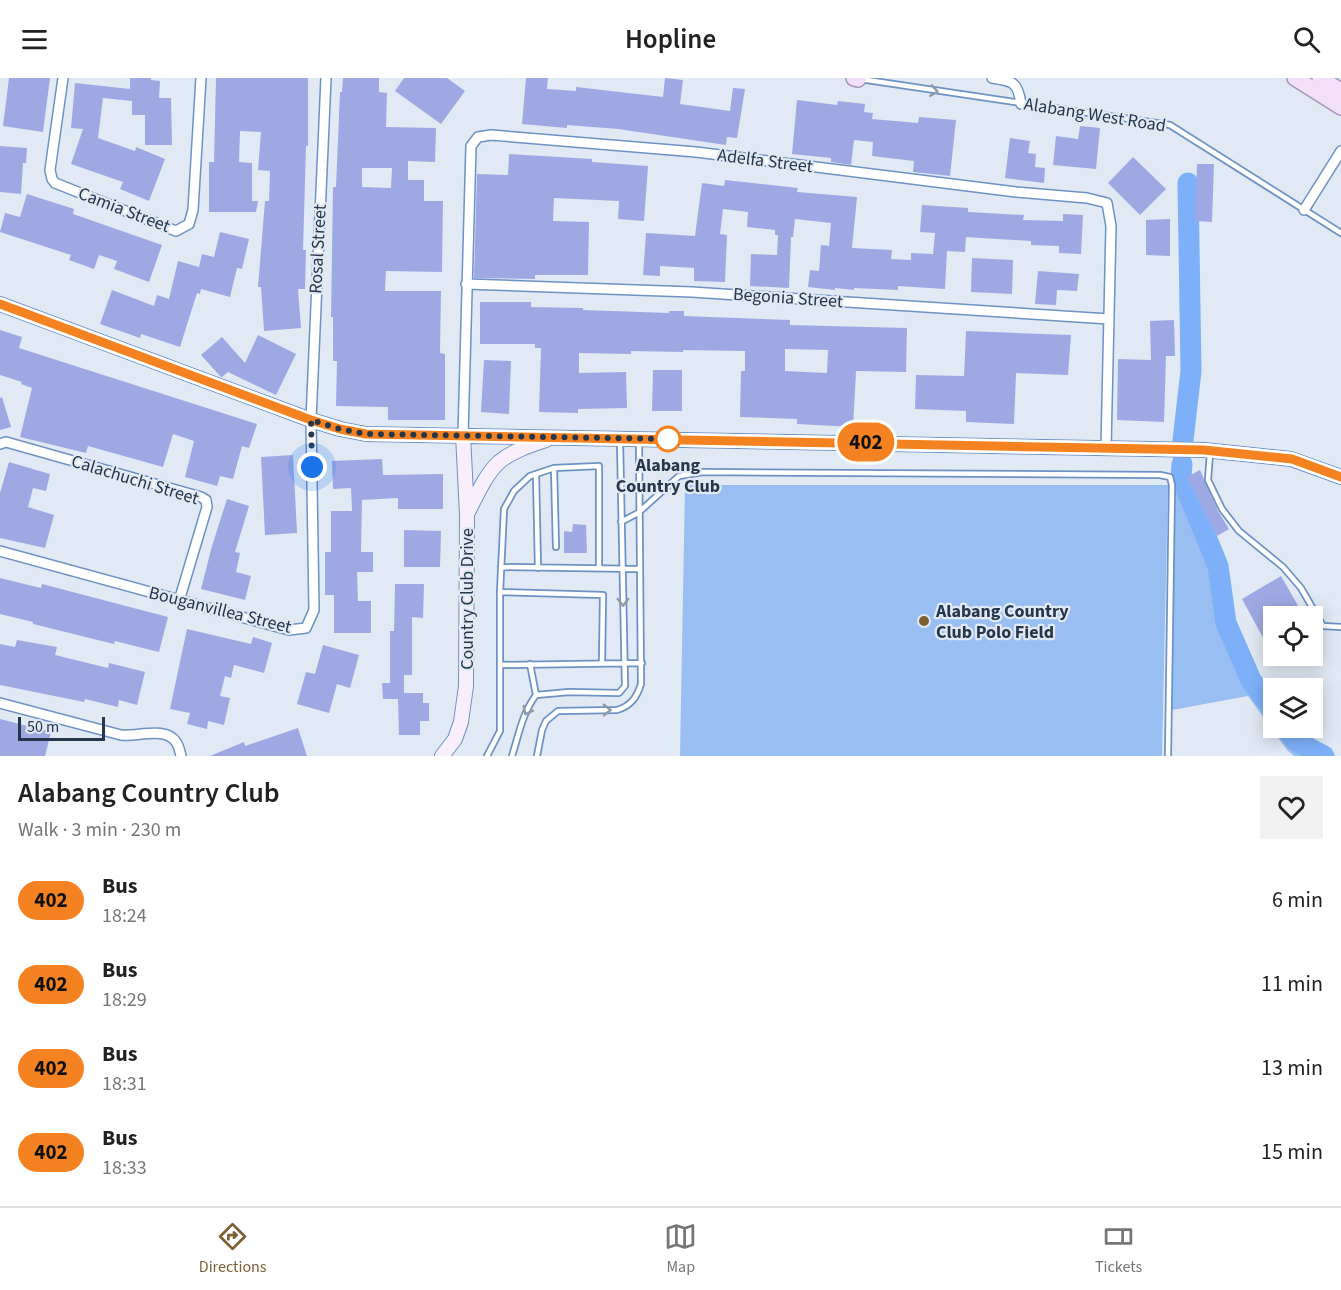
<!DOCTYPE html>
<meta charset="utf-8">
<style>
:root{--surface:#fff;--page:#f2f2f2;--text:#222;--muted:#767676;--line:#e0e0e0;--accent:#7c5f32}
body{margin:0;font-family:"Source Sans 3",sans-serif;background:var(--page);color:var(--text);height:100vh;display:flex;flex-direction:column;font-size:22px;white-space:nowrap}
*{box-sizing:border-box;margin:0}
p{font-size:20px;color:var(--muted)}
.icon{flex:none;width:33px;height:33px;fill:none;stroke:currentColor;stroke-width:2;stroke-linecap:round;stroke-linejoin:round}
.map{position:relative;height:678px;overflow:hidden}
.side{display:flex;flex-direction:column;background:var(--surface);flex:1}
.side>*{flex:none}
.badge{padding:0 12px;border-radius:20px;font-size:21px;line-height:39px}
.tools{position:absolute;left:1263px;top:528px;display:grid;gap:12px}
.tools a{display:grid;place-items:center;width:60px;height:60px;border-radius:0px;background:var(--surface);box-shadow:0 3px 15px #0003;font-size:30px}
.scale{position:absolute;left:18px;bottom:15px;width:87px;box-sizing:border-box;padding-left:6px;border:3px solid #26364b;border-top:0;font-size:16px;line-height:21px;white-space:nowrap;color:#26364b;-webkit-text-stroke:4px #e1e9f4;paint-order:stroke}
.you{position:absolute;width:30px;height:30px;margin:-15px;border:4px solid #fff;border-radius:50%;background:#1a73e8;box-shadow:0 0 0 9px #1a73e833}
.map>.badge{position:absolute;translate:-50% -50%;box-shadow:0 0 0 3px #fff}
.round{display:grid;place-items:center;flex:none;width:63px;height:63px;border-radius:0px;background:var(--page)}
.headline{display:flex;align-items:center;justify-content:space-between;height:102px;padding:0 18px}
h1{font-size:28px;font-weight:600;line-height:45px}
ul{padding:0;list-style:none}
li{display:flex;align-items:center;gap:18px;height:84px;padding:0 18px}
li div{flex:1}
li b{display:block;font-size:22px}
li em{font-style:normal}
li .badge{min-width:66px;font-weight:700;text-align:center}
header{display:flex;justify-content:space-between;align-items:center;height:78px;padding:0 18px;background:var(--surface);font-size:27px;font-weight:600}
.tab-bar{display:flex;justify-content:space-around;align-items:center;height:84px;border-top:2px solid var(--line);background:var(--surface);font-size:16px;color:var(--muted)}
.tab-bar a{display:grid;justify-items:center;gap:3px}
.tab-bar .selected{color:var(--accent)}
.map>svg:first-child{display:block}
.green{fill:#99bef2}
.lines{fill:none;stroke-linecap:round;stroke-linejoin:round}
.river{stroke:#7db0f8;stroke-width:21}
.building{fill:#9ea9e4;fill-rule:evenodd}
.lane-casing{stroke:#6d92c4;stroke-width:8}
.street-casing{stroke:#6d92c4;stroke-width:12}
.secondary-casing{stroke:#6d92c4;stroke-width:16}
.primary-casing{stroke:#a596ba;stroke-width:18}
.lane{stroke:#fff;stroke-width:4.5}
.street{stroke:#fff;stroke-width:9}
.secondary{stroke:#f9effc;stroke-width:14}
.primary{stroke:#f2dffa;stroke-width:15}
.oneway{stroke:#929aa5}
.line-casing{stroke:#fff;stroke-width:14}
.line{stroke:#f58220;stroke-width:9}
.walk{stroke:#26364b;stroke-width:6;stroke-dasharray:0 10.8}
.stop-dot{fill:#fff;stroke:#f58220;stroke-width:3}
.poi-dot{fill:#7c5f32;stroke:#e1e9f4;stroke-width:2}
.labels{text-anchor:middle;dominant-baseline:central;stroke-width:4.5;stroke-linejoin:round;paint-order:stroke}
.street-label{font-size:18px;fill:#26364b;stroke:#e1e9f4}
.stop-label{font-size:18px;font-weight:bold;fill:#26364b;stroke:#e1e9f4}
.poi-label{font-size:18px;font-weight:bold;fill:#26364b;stroke:#e1e9f4;text-anchor:start}
</style>
<header><svg class="icon" aria-label="menu" viewBox="0 0 24 24"><path d="M4 6h16M4 12h16M4 18h16"/></svg>Hopline<svg class="icon" aria-label="search" viewBox="0 0 24 24"><circle cx="10" cy="10" r="6"/><path d="M15 15l6 6"/></svg></header>
<div class="map">
<svg width="1341" height="678" viewBox="0 0 1341 678">
<rect width="100%" height="100%" fill="#e1e9f4"/>
<!-- green -->
<path class="green" d="M1173,378H1186V400L1183,407L1216,490L1224,550L1254,615L1273,641L1274,650H1280L1292,665L1311,678H1294L1287,672L1248,618L1172,632Z
M685,407H1168L1162,678H680Z"/>
<g class="lines">
<!-- river -->
<path class="river" d="M1183,362L1191,293L1188,105
M1182,386L1181,398L1218,488L1226,545L1251,602L1274,632
M1286,650L1296,663L1324,678"/>
</g>
<!-- building -->
<path class="building" d="M9,0H50L43,54L3,48Z
M130,0H151V2L160,3L159,20H171L172,67H145V37H132V23L103,20L98,60L135,73L136,69L165,81L149,123L120,111L123,104L71,86L83,51L71,50L75,5L130,11Z
M216,0H308V68H306L303,172H306L305,211H298L301,250L264,253L261,209H258L265,123H269L270,93L258,92L261,54L240,53L239,84L252,85V123H258L256,134H209V84H214Z
M343,0H379V14L387,15L386,49L436,50L435,84L408,83V102H424V123H443L442,194L386,193L385,213H441L440,275L445,276V342H388V329L336,328L337,283H333V239H331L333,109H336L340,14H342ZM362,90H392L391,110L362,109Z
M404,0H447L465,13L441,46L395,13Z
M526,0H548L547,11L576,13V9L663,19L665,0L683,2L680,26L730,33L733,10L745,11L737,60L727,59L726,67L618,51L567,47V50L522,46Z
M797,22L837,27L838,23L865,26L864,34L873,35L872,41L918,45L919,39L956,42L950,98L913,94L914,83L872,78L873,64L854,62L851,87L831,84V80L792,76Z
M1080,48L1100,50L1096,91L1053,87L1056,58L1078,61Z
M1010,60L1030,63L1028,75L1036,76L1035,89L1045,90L1044,105L1005,100Z
M0,68L27,70L26,85H23L21,116L0,114Z
M509,76L592,81V84L648,88L644,143L618,141L619,123L554,120L553,143L589,144L588,197H535V201L474,200L477,96L508,97Z
M1133,79L1166,111L1140,137L1108,105Z
M1197,86H1214L1212,144L1195,143Z
M725,102L798,110L797,114L857,119L852,170L892,172L891,181L911,182V175L933,176L935,155L920,154L922,127L968,130V134L1024,137L1023,142L1063,143V136L1083,137L1081,176L1059,175V168L1031,167V163L966,159L965,174L947,173L945,211L898,208V212L854,210V212L835,210V212L808,209L810,192L819,193L821,167L829,168L831,145L795,141L793,159H791L789,210L750,208L751,176L777,177L778,157H775V152L747,149L748,134L723,131L720,156L727,157L725,204L694,203V190L660,188V198L643,197L646,155L695,158L702,105L724,108Z
M27,116L74,131L73,136L162,167L149,204L114,191L117,183L99,177L94,191L69,182L71,177L0,154L5,135L20,139Z
M1170,141V178L1146,177V142Z
M220,154L249,161L242,191L237,190L230,219L201,211L200,216L197,215L180,269L141,256L140,260L100,246L112,212L154,228L157,217L169,221L178,183L199,189L202,176L214,179Z
M972,180L1013,182L1012,216L971,214Z
M1038,193L1079,196L1077,213L1057,212L1056,227L1035,226Z
M480,224H531V229L583,230V232L669,235V233H684V238L790,242V247L907,250L906,294L856,293L853,349L797,346V341L740,339L741,293H745V273L683,272V274L631,273V276L579,275V295L626,294L627,330L578,331V335L539,334L541,270H535V266H480ZM785,271L828,272L827,295L785,293Z
M1174,242L1175,278H1166L1164,344L1117,342L1118,281L1151,282L1150,243Z
M0,252L22,259L19,270L257,346L249,370L242,368L233,401L220,398L217,408L185,399L194,363L173,356L163,389L88,368L86,375L20,359L32,310L21,306L22,304L0,297Z
M966,253L1071,257L1068,297L1016,295L1014,346L966,344V333L915,331L916,297L964,298Z
M258,257L296,276L276,317L228,294L222,299H221L201,277L222,259L245,285Z
M484,282L511,283L509,336L481,334Z
M653,292H682V333H652Z
M2,319L11,349L0,352V320Z
M293,377L297,455L265,457L261,379Z
M382,381L383,397L443,396V431H398V420L362,422L361,474H373V494H357L358,523H371V555H334V517H325V474H331V433H352L351,410L333,411L332,383Z
M9,384L50,396L46,413L33,410L28,429L54,437L45,470L0,460V415Z
M1200,392L1218,433L1229,451L1217,458L1187,399Z
M227,421L249,428L235,474L240,475L236,494L251,498L245,522L201,511L212,468Z
M573,446L586,447L587,475H564V453L572,454Z
M404,452L441,453L440,489H404Z
M1281,498L1304,538H1274V561L1266,565L1242,521Z
M0,500L41,510L42,506L168,539L159,574L115,563L114,566L33,546V544L0,536Z
M395,506H424L423,540L412,539V597H404V615H423V625H429V643H420V657H399L398,621H383L382,605H390V553H394Z
M187,551L251,566L253,559L272,565L264,595L234,587L231,600L225,598L220,618L230,620L224,647L208,643L207,651L187,646L190,635L170,631Z
M17,562L57,569L55,577L108,590L109,585L145,594L137,627L119,622L118,629L85,621L84,624L0,607V566L15,569Z
M323,567L359,577L350,610L337,606L329,635L297,626L306,594L315,596Z
M0,641L51,654L45,678H0Z
M298,650L307,678H210L244,664L245,668Z"/>
<g class="lines">
<defs>
<path id="lane" d="M860,1L1170,47L1341,155
M1210,375L1208,402L1222,431L1239,453L1283,489L1301,510L1323,548L1341,549
M554,390L556,469
M536,396L538,490
M621,444L638,435L679,398L703,394L1160,397L1170,399L1172,407L1168,678
M501,489L640,491
M500,514L603,517L602,585
M530,586L536,617
M501,587L642,585
M487,678L500,653V514L504,431L514,413L530,398L554,390L599,388V490
M512,678C519,656 522,636 536,617L569,614L619,615L625,608L620,363
M537,678L542,652L546,643L558,633L617,632C631,628 637,619 641,606L639,365"/>
<path id="street" d="M63,0L50,92L52,101L55,105L176,153L189,146L193,132L201,0
M992,0C1013,3 1018,4 1021,26
M1304,132L1341,73
M466,206L692,214L1109,241
M463,357L471,68L478,59L491,57L696,74L1016,114L1087,120L1107,125L1111,148L1106,370
M0,366L6,364L201,419L206,422L207,429L179,523
M0,473L289,552L306,550L314,532L311,342L326,0
M0,625L121,657C137,659 166,648 176,664C179,668 180,674 181,678"/>
<path id="secondary" d="M0,226L311,342L340,351L366,356L1204,372L1291,381L1341,399
M467,436C476,419 485,397 499,384C512,373 531,367 546,362
M442,678L455,661L461,644L466,608L467,436L463,357"/>
<path id="primary" d="M854,0L858,1
M1295,0L1341,29
M1320,0L1341,13"/>
</defs>
<!-- lane casing -->
<use href="#lane" class="lane-casing"/>
<!-- street casing -->
<use href="#street" class="street-casing"/>
<!-- secondary casing -->
<use href="#secondary" class="secondary-casing"/>
<!-- primary casing -->
<use href="#primary" class="primary-casing"/>
<!-- lane -->
<use href="#lane" class="lane"/>
<!-- street -->
<use href="#street" class="street"/>
<!-- secondary -->
<use href="#secondary" class="secondary"/>
<!-- primary -->
<use href="#primary" class="primary"/>
</g>
<!-- one-way arrows -->
<defs><path id="oneway-chevron" d="M-2-3.5L2.5 0L-2 3.5" fill="none" stroke-width="1.6" stroke-linecap="round" stroke-linejoin="round" transform="scale(1.5)"/></defs>
<g class="oneway">
<use href="#oneway-chevron" transform="translate(934 13) rotate(8)"/>
<use href="#oneway-chevron" transform="translate(623 524) rotate(89)"/>
<use href="#oneway-chevron" transform="translate(607 632) rotate(-1)"/>
<use href="#oneway-chevron" transform="translate(527 633) rotate(117)"/>
</g>
<g class="lines">
<defs>
<path id="line" d="M0,226L311,342L340,351L366,356L1204,372L1292,381L1341,399"/>
</defs>
<!-- line casing -->
<use href="#line" class="line-casing"/>
<!-- line -->
<use href="#line" class="line"/>
<!-- walk -->
<path class="walk" d="M312,389L311,342L340,351L366,356L668,361"/>
</g>
<!-- markers -->
<circle class="stop-dot" cx="668" cy="361" r="12"/>
<circle class="poi-dot" cx="924" cy="543" r="6"/>
<g class="labels">
<!-- street labels -->
<g class="street-label">
<text transform="translate(1095 37) rotate(9)">Alabang West Road</text>
<text transform="translate(765 83) rotate(7)">Adelfa Street</text>
<text transform="translate(124 132) rotate(21)">Camia Street</text>
<text transform="translate(318 171) rotate(-87)">Rosal Street</text>
<text transform="translate(788 220) rotate(4)">Begonia Street</text>
<text transform="translate(135 402) rotate(17)">Calachuchi Street</text>
<text transform="translate(467 521) rotate(-90)">Country Club Drive</text>
<text transform="translate(220 532) rotate(14)">Bouganvillea Street</text>
</g>
<!-- stop labels -->
<g class="stop-label">
<text x="668" y="387">Alabang<tspan x="668" dy="21">Country Club</tspan></text>
</g>
<!-- poi labels -->
<g class="poi-label">
<text x="936" y="533">Alabang Country<tspan x="936" dy="21">Club Polo Field</tspan></text>
</g>
</g>
</svg>
<div class="tools">
<a><svg class="icon" aria-label="locate" viewBox="0 0 24 24"><circle cx="12" cy="12" r="6"/><path d="M12 2v4M12 18v4M2 12h4M18 12h4"/></svg></a>
<a><svg class="icon" aria-label="layers" viewBox="0 0 24 24"><path d="M12 4l9 5-9 5-9-5zM3 14l9 5 9-5"/></svg></a>
</div>
<div class="scale">50 m</div>
<div class="you" style="left:312px;top:389px"></div>
<b class="badge" style="left:866px;top:364px;background:#f58220;color:#111">402</b>
</div>
<section class="side">
<div class="headline"><div><h1>Alabang Country Club</h1><p>Walk · 3 min · 230 m</p></div><a class="round"><svg class="icon" aria-label="heart" viewBox="0 0 24 24"><path d="M12 20l-8-8c-3-5 5-10 8-4 3-6 11-1 8 4z"/></svg></a></div>
<ul>
<li><span class="badge" style="background:#f58220;color:#111">402</span><div><b>Bus</b><p>18:24</p></div><em>6 min</em></li>
<li><span class="badge" style="background:#f58220;color:#111">402</span><div><b>Bus</b><p>18:29</p></div><em>11 min</em></li>
<li><span class="badge" style="background:#f58220;color:#111">402</span><div><b>Bus</b><p>18:31</p></div><em>13 min</em></li>
<li><span class="badge" style="background:#f58220;color:#111">402</span><div><b>Bus</b><p>18:33</p></div><em>15 min</em></li>
</ul>
</section>
<nav class="tab-bar">
<a class="selected"><svg class="icon" aria-label="directions" viewBox="0 0 24 24"><path d="M12 3l9 9-9 9-9-9zM9 14v-3h6M13 9l2 2-2 2"/></svg>Directions</a>
<a><svg class="icon" aria-label="map" viewBox="0 0 24 24"><path d="M3 6l6-2 6 2 6-2v14l-6 2-6-2-6 2zM9 4v14M15 6v14"/></svg>Map</a>
<a><svg class="icon" aria-label="tickets" viewBox="0 0 24 24"><path d="M3 7h18v10H3zM15 7v10"/></svg>Tickets</a>
</nav>
